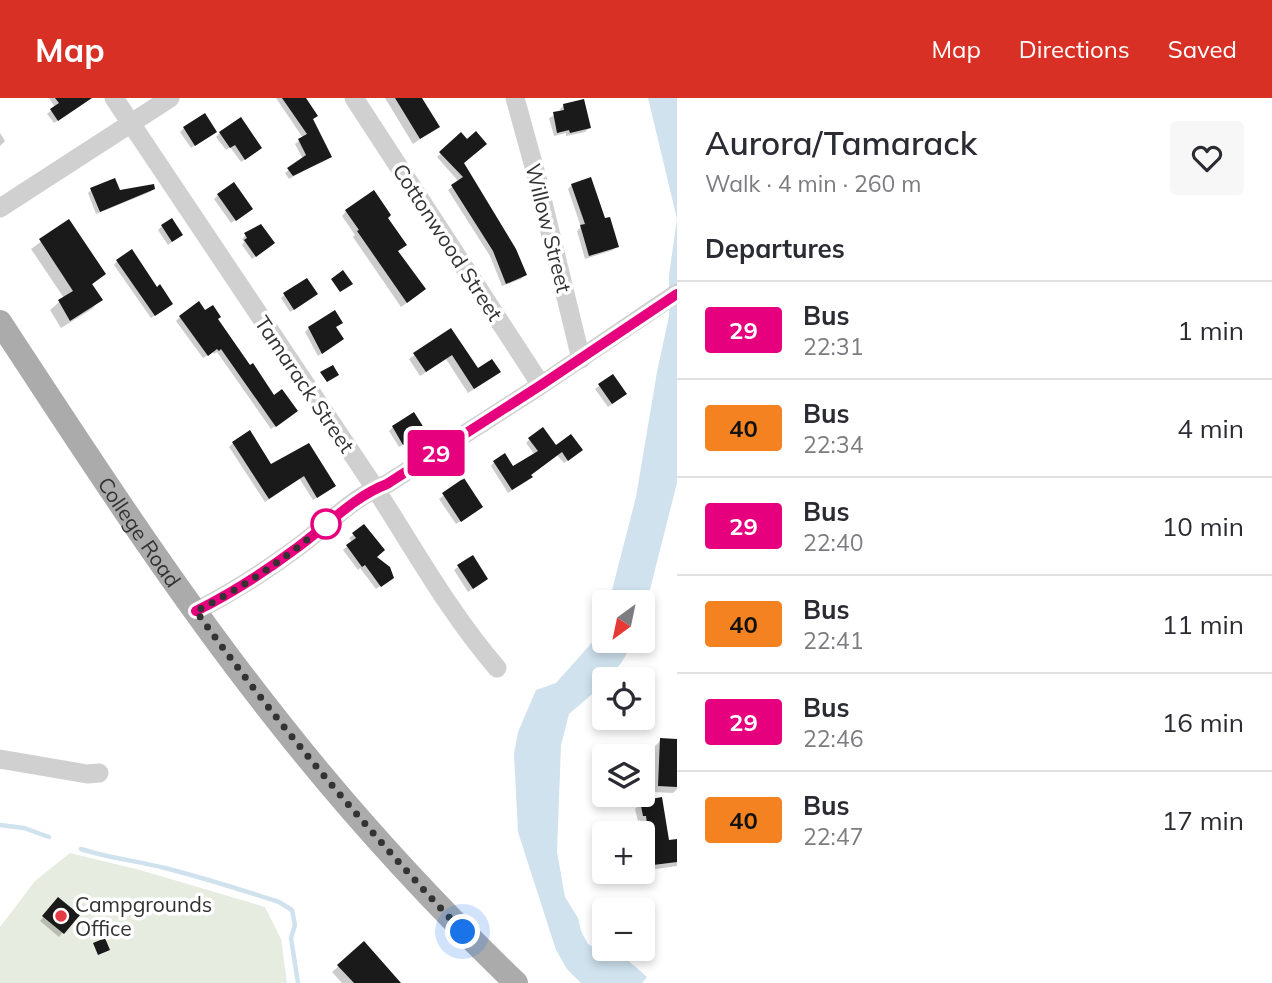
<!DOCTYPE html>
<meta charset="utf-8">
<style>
:root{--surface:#fff;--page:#f7f7f7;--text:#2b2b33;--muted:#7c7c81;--line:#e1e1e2;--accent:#d93025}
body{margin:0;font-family:Mulish,sans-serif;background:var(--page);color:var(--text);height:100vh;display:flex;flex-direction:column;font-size:26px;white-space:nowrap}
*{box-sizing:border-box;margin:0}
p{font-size:23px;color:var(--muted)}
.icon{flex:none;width:38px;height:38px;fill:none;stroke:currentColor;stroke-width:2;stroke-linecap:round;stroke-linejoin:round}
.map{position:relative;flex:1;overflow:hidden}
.drawer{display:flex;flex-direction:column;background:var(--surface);width:595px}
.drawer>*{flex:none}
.badge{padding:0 14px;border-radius:5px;font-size:24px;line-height:46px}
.needle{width:46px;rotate:213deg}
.fabs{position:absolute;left:592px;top:492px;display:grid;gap:14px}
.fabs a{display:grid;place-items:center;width:63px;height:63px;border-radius:7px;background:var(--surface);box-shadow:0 4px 10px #0003;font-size:35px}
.you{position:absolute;width:35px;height:35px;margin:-18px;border:5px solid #fff;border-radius:50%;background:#1a73e8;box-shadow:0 0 0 10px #1a73e833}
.map>.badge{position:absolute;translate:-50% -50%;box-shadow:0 0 0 4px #fff}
h2{padding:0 28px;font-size:26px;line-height:63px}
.round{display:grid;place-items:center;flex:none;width:74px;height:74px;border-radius:7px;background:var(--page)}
.head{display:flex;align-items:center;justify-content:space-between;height:119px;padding:0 28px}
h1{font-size:33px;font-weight:600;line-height:52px}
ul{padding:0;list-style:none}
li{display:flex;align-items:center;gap:21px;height:98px;padding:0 28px;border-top:2px solid var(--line)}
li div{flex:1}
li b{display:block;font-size:26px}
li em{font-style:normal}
li .badge{min-width:77px;font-weight:700;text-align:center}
header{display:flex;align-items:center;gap:42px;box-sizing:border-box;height:98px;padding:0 35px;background:var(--accent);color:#fff}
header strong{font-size:33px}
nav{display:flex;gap:38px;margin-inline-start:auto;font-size:24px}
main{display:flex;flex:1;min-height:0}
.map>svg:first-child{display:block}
.green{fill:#e6ecdf}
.water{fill:#cfe2ee}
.shadow{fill:#0003}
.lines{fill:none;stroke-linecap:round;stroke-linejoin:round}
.stream{stroke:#cfe2ee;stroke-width:4.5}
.building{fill:#1a1a1a}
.minor{stroke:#d0d0d0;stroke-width:19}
.major{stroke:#ababab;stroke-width:24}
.line-casing{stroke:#fff;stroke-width:16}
.line{stroke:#e6007e;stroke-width:10}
.walk{stroke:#333;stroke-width:7;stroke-dasharray:0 12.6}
.stop-dot{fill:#fff;stroke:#e6007e;stroke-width:3.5}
.poi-dot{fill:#e63946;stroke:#fff;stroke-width:2.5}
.labels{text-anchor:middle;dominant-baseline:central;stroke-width:7;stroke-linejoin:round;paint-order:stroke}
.street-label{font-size:21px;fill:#333;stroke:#fff}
.poi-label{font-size:21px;fill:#333;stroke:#fff;text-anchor:start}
</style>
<header>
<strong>Map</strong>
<nav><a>Map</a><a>Directions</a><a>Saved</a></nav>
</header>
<main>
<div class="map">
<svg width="677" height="885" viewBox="0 0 677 885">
<rect width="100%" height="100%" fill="#fff"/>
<!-- green -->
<path class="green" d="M70,755L140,772L265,809L281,841L287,885H0V829L35,783Z"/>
<!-- water -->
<path class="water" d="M648,0H677V121Z
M677,121V385L642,523V504H609L636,399L657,274L669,218V177Z
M604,520V542L633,543L622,564L607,581H604L598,591L569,616L561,647L557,754L565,799L578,820L581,833L588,846L600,853L615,851L647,879L642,885H581L567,871L556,852L518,734L514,656L518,634L536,592L556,585L597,539Z"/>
<!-- shadow -->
<path class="shadow" d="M49,0H84L81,6L54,25L47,16L55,9Z
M276,0H304L311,22L330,58L289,81L285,75L303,61L295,46L303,40Z
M385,0H420L437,29L413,46Z
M564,7L589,30L585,34L566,38V35L554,38L549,20L561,14L560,11Z
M184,30L211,37L191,50L180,34Z
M0,35L5,43L0,48Z
M220,35L256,54L241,64L230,49L226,52L216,39Z
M461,37L466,43L463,66L525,177L521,181L502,188L490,158L448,92L459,84L437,59Z
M572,87L604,122L617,148L613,152L585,161L577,133L581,129L568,91Z
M154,91L150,94L96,116L88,95L91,92L119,94Z
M218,97L246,115L231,125L214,101Z
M346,113L386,120L405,147L397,154L419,196L401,209L353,139L355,137L342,118Z
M68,124L104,176L91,188L100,202L92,211L61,230L50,212L64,200L31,151Z
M162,128L181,137L168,147L158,132Z
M246,137L269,149L252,161L242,147L244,144L242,141Z
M117,163L156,191L167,210L151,220L114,167Z
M284,197L312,200L290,214L281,200Z
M180,219L216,221L273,299L292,317L271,331L217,254L214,256L213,254L203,260L176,223Z
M309,230H335L338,244L318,258L305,234Z
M450,232L477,273L493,279L468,295L446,261L420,278L409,261Z
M599,288L621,300L608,309L595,291Z
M393,329L420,336L399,349L389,333Z
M529,342L578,355L564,365L557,357L530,378L527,383L508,395L491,368L494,364L513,370L535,357L526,345Z
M233,345L270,368L308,347L330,391L313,402L299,380L265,404L229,349Z
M463,383L477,413L456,426L439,401Z
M364,429L375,459L388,483L376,491L360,470L358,472L343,452L352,444L349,440Z
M458,469L486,481L468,494L454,472Z
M661,642H677V691L673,695L653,694L655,648Z
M641,705L668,744L677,743V768L642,773V750L644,749L640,722L638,723L635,711Z
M55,805L78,817L59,839L40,823Z
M339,868L389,885H342L332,874Z"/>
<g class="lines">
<!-- stream -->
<path class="stream" d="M0,727L24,730L49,739
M81,751C109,760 137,763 165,770C204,780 242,792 279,804L292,812L295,827L291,840L298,885"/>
</g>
<!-- building -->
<path class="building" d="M55,0H92L58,23L50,11L59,5Z
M282,0H306L318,18L313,21L332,59L293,78L287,70L306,57L298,41L307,36Z
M395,0H422L440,29L420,41Z
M584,1L591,30L570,35L569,32L557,35L553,14L564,12L563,6Z
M205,15L217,34L195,48L183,29Z
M241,19L262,50L245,62L235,47L230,50L219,34Z
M476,33L487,46L464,65L516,151L527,177L506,186L493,153L451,87L463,79L439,54L461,34L467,41Z
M591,79L605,120L610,119L619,149L589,158L580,127L585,126L571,86Z
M115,80L120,92L154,86L155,91L100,114L90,90Z
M234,84L253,111L236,123L217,96Z
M374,92L391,117L388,120L407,147L398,153L426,191L407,205L357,133L359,132L345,112Z
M172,120L183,137L172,144L161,127Z
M69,121L106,176L92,186L103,202L70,223L58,202L73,193L39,141Z
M261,126L275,145L256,159L244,142L247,140L244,135Z
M132,151L157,189L160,186L173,206L155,218L116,162Z
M343,172L353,186L340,194L331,181Z
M307,180L318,196L294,212L283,195Z
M199,203L205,212L213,207L221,219L218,221L250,267L253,265L274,297L282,291L298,313L276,329L221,251L219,253L217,251L208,258L179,218Z
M335,212L343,225L336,229L344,241L322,256L308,229Z
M451,230L478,270L492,261L501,274L474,291L452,257L426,274L413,255Z
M333,267L339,277L327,284L320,274Z
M613,276L627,296L612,306L598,286Z
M414,314L426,333L403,347L392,328Z
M543,329L556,347L571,336L583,352L568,363L562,354L531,377L533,379L512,392L493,363L505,355L513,368L538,353L528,340Z
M250,332L271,366L309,345L336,388L317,400L304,378L269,401L232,344Z
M464,380L483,409L461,424L442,395Z
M364,426L385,452L377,459L390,469L394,480L381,489L365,467L362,469L346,447L356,440L352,435Z
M473,457L488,481L473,491L457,467Z
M660,640L677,641V689L658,688Z
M662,699L669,742L677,741V764L645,768L642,748L650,746L646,718H643L640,703Z
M58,799L80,817L64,836L42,818Z
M105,840L110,852L98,857L93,845Z
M364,843L401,885H354L337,867Z"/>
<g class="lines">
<!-- minor -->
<path class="minor" d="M114,0C199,127 284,254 369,381C411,445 447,512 497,570
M354,0L541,287
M515,0L536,76L581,261
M0,110L170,0
M196,513C231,495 266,473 298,449C327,428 353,398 387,386L541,287L677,195
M0,661L87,676L99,675"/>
<!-- major -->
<path class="major" id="s1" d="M0,224C89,360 177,496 278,623C351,716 431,803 516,885"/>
</g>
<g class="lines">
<defs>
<path id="line" d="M196,513C232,495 266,473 298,449C327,428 353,399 387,386L541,287L677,196"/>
</defs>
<!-- line casing -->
<use href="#line" class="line-casing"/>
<!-- line -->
<use href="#line" class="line"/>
<!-- walk -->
<path class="walk" d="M326,426C287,460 242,490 196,513C278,627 367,732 463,834"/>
</g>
<!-- markers -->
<circle class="stop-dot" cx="326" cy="426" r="14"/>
<circle class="poi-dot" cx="61" cy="818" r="7"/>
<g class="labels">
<!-- street labels -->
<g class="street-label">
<text transform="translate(549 130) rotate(76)">Willow Street</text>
<text transform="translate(448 144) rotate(57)">Cottonwood Street</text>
<text transform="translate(305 286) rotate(56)">Tamarack Street</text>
<text stroke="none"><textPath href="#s1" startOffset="252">College Road</textPath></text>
</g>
<!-- poi labels -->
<g class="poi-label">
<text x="75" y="806">Campgrounds<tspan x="75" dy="24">Office</tspan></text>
</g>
</g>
</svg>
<div class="fabs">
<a><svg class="needle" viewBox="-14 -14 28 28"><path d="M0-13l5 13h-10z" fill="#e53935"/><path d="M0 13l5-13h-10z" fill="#7c7c81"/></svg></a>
<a><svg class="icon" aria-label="locate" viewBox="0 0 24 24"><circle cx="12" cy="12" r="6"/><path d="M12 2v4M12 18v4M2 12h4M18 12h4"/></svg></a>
<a><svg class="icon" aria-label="layers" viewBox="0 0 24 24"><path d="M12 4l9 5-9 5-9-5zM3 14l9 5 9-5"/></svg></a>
<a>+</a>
<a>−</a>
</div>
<div class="you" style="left:463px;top:834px"></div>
<b class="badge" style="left:436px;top:355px;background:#e6007e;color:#fff">29</b>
</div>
<section class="drawer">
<div class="head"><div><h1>Aurora/Tamarack</h1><p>Walk · 4 min · 260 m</p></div><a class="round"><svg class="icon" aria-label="heart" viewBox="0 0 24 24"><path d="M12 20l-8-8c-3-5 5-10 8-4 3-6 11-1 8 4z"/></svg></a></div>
<h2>Departures</h2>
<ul>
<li><span class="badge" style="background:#e6007e;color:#fff">29</span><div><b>Bus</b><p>22:31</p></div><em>1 min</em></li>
<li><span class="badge" style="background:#f58220;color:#111">40</span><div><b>Bus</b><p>22:34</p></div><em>4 min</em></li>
<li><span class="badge" style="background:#e6007e;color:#fff">29</span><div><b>Bus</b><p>22:40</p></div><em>10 min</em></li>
<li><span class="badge" style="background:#f58220;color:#111">40</span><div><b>Bus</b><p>22:41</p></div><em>11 min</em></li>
<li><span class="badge" style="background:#e6007e;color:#fff">29</span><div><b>Bus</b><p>22:46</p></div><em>16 min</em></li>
<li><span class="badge" style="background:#f58220;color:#111">40</span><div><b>Bus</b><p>22:47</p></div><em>17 min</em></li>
</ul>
</section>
</main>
